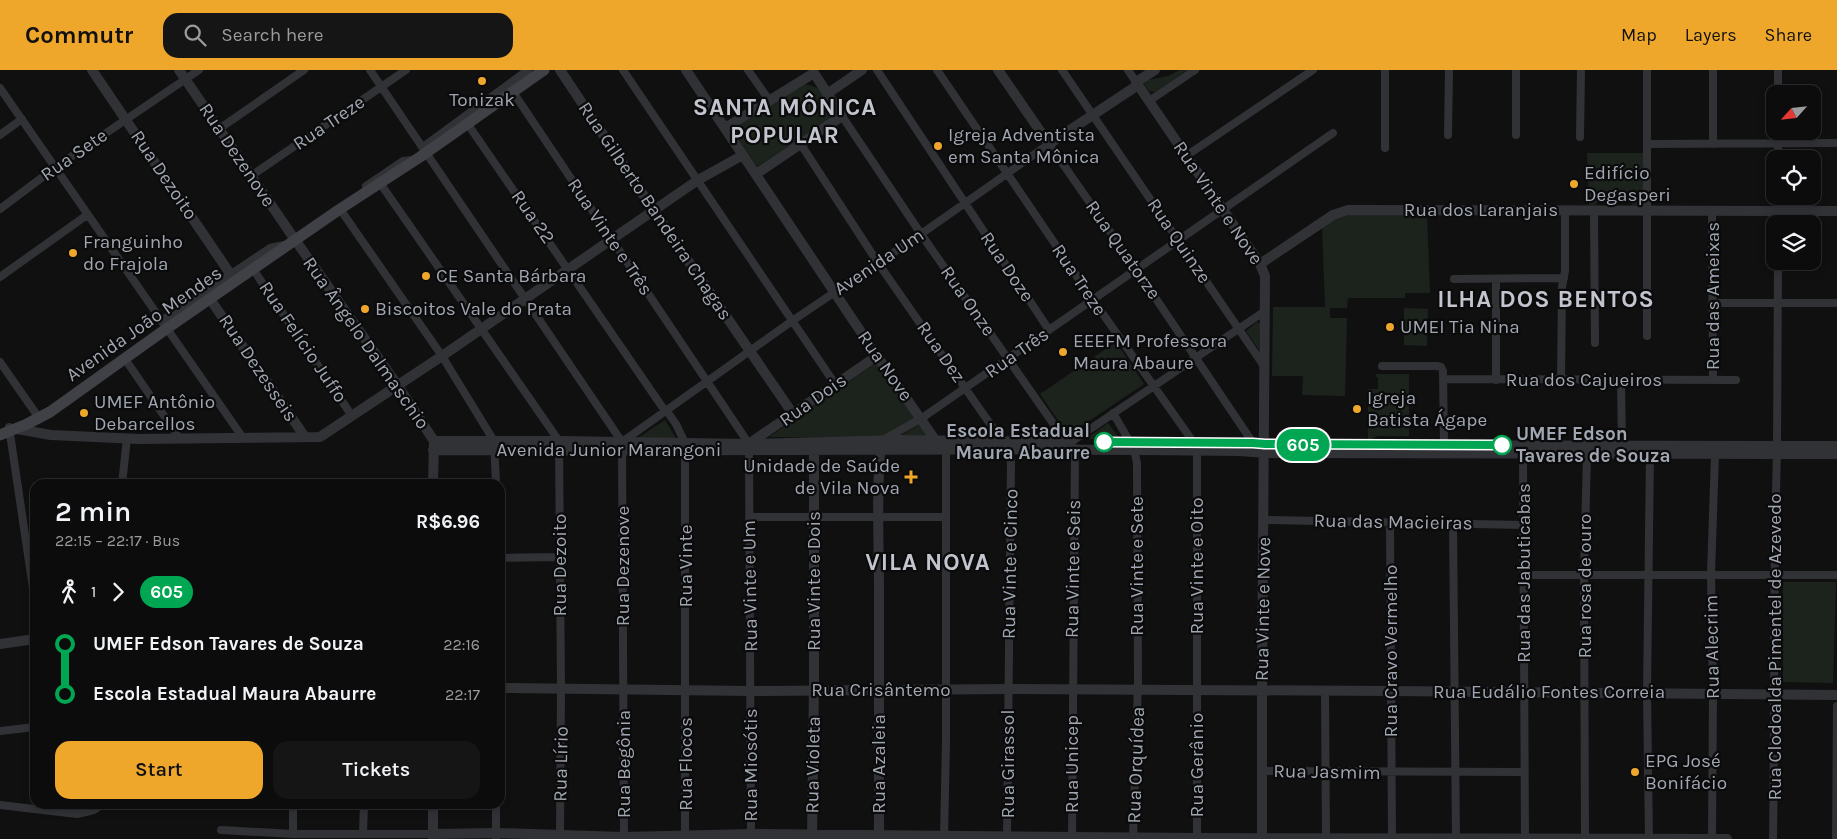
<!DOCTYPE html>
<meta charset="utf-8">
<style>
:root{--surface:#0c0c0d;--page:#151516;--text:#f1f3f6;--muted:#9a9b9d;--line:#2c2c2e;--accent:#eea72b}
body{margin:0;font-family:Karla,sans-serif;background:var(--page);color:var(--text);height:100vh;display:flex;flex-direction:column;font-size:19px;white-space:nowrap}
*{box-sizing:border-box;margin:0}
p{font-size:16px;color:var(--muted)}
.icon{flex:none;width:28px;height:28px;fill:none;stroke:currentColor;stroke-width:2;stroke-linecap:round;stroke-linejoin:round}
.map{position:relative;flex:1;overflow:hidden}
.details{position:absolute;left:30px;top:409px;width:475px;height:330px;display:flex;flex-direction:column;background:var(--surface);border-radius:15px;box-shadow:0 2px 8px #0003,0 0 0 1px var(--line)}
.details>*{flex:none}
.badge{padding:0 10px;border-radius:16px;font-size:18px;line-height:32px}
.needle{width:32px;rotate:243deg}
.tools{position:absolute;left:1766px;top:15px;display:grid;gap:10px}
.tools a{display:grid;place-items:center;width:55px;height:55px;border-radius:10px;background:var(--surface);box-shadow:0 2px 8px #0003,0 0 0 1px var(--line);font-size:25px}
.map>.badge{position:absolute;translate:-50% -50%;box-shadow:0 0 0 2px #fff}
.legs{display:flex;align-items:center;gap:8px;height:55px;padding:0 25px;font-size:16px}
.legs p{margin-inline-start:auto}
.head{display:flex;align-items:center;justify-content:space-between;height:85px;padding:0 25px}
h1{font-size:28px;font-weight:600;line-height:38px}
.cta{display:flex;gap:10px;margin-top:auto;padding:10px 25px}
.cta a{flex:1;height:58px;border-radius:15px;background:var(--accent);color:#111;font-size:20px;font-weight:600;line-height:58px;text-align:center}
.cta a+a{background:var(--page);color:var(--text)}
ul{padding:0 25px;list-style:none}
li{display:flex;align-items:center;gap:18px;height:50px;font-size:19px}
li i{display:grid;place-items:center;width:8px;height:100%;margin:0 6px;background:currentColor}
li i::after{content:'';width:12px;height:12px;margin:-6px;border:4px solid;border-radius:50%;background:var(--surface)}
li p{margin-inline-start:auto}
li:first-child i{background:linear-gradient(#0000 50%,currentColor 0)}
li:last-child i{background:linear-gradient(currentColor 50%,#0000 0)}
header{display:flex;align-items:center;gap:30px;box-sizing:border-box;height:70px;padding:0 25px;background:var(--accent);color:#111}
header strong{font-size:24px}
nav{display:flex;gap:28px;margin-inline-start:auto;font-size:18px}
.search{width:350px;height:45px;background:var(--page);display:flex;align-items:center;gap:12px;box-sizing:border-box;padding:0 18px;border-radius:15px;color:var(--muted);font-size:19px}
.map>svg:first-child{display:block}
.green{fill:#1c231d}
.lines{fill:none;stroke-linecap:round;stroke-linejoin:round}
.minor{stroke:#313236;stroke-width:8}
.tertiary{stroke:#313236;stroke-width:10}
.secondary{stroke:#3f4146;stroke-width:11}
.line-1-casing{stroke:#fff;stroke-width:11}
.line-1{stroke:#00a651;stroke-width:8}
.poi-dot{fill:#eea72b;stroke:#0b0b0c;stroke-width:2}
.stop-1-dot{fill:#fff;stroke:#00a651;stroke-width:2.5}
.labels{text-anchor:middle;dominant-baseline:central;stroke-width:4.5;stroke-linejoin:round;paint-order:stroke}
.poi-label{font-size:19px;fill:#a1a7b2;stroke:#0b0b0c;text-anchor:start}
.street-label{font-size:19px;fill:#a1a7b2;stroke:#0b0b0c}
.stop-label{font-size:19px;font-weight:bold;fill:#a1a7b2;stroke:#0b0b0c;text-anchor:end}
.district-label{font-size:24px;font-weight:bold;letter-spacing:1px;fill:#c2c5ce;stroke:#0b0b0c}
</style>
<header>
<strong>Commutr</strong>
<div class="search"><svg class="icon" aria-label="search" viewBox="0 0 24 24"><circle cx="10" cy="10" r="6"/><path d="M15 15l6 6"/></svg>Search here</div>
<nav><a>Map</a><a>Layers</a><a>Share</a></nav>
</header>
<div class="map">
<svg width="1837" height="769" viewBox="0 0 1837 769">
<rect width="100%" height="100%" fill="#101011"/>
<!-- green -->
<path class="green" d="M1180,0H1187L1155,22L1149,21L1144,14L1147,7L1149,10L1168,6Z
M802,15C821,13 825,28 834,42L833,47L758,96L756,95L734,63L735,58Z
M1587,83H1643L1644,129L1642,133L1633,136L1630,130H1599L1595,135H1589Z
M1427,144L1430,223H1405V228H1348L1347,238H1330V248H1347L1345,326L1302,325L1303,306H1272L1273,237H1325L1322,157L1336,149L1350,145Z
M1404,238L1428,239L1427,276L1404,275Z
M1257,252L1260,254L1259,280L1246,261Z
M1116,272L1144,314L1068,365L1040,324Z
M876,293L879,294L915,347L913,349L887,365L874,368L769,367Z
M1376,304H1409V366H1377L1372,369L1368,370V319H1378V307H1376Z
M665,350L677,370L638,368Z
M1108,353L1121,370L1086,369Z
M919,355L928,366L902,365L917,356Z
M1783,512H1836L1833,613L1783,612Z"/>
<g class="lines">
<!-- minor -->
<path class="minor" d="M370,0L622,372L624,769
M623,0L835,314
M748,0L769,30
M877,0L1049,260
M937,0L1093,230L1194,373L1197,380V769
M1062,0L1264,296
M1128,0L1136,12
M1516,0V65
M1778,0V24
M0,18L243,368
M513,22L749,374
M1149,31L1195,0
M842,46L921,164L1066,372
M467,53L665,341
M219,59L304,0
M1778,61V89
M0,65L22,49
M1448,65L1449,0
M1580,67L1581,0
M800,73L878,193L1002,371L1011,392L1007,769
M1647,74L1837,73
M1713,74V0
M423,77L528,0
M1385,78V0
M1186,86L1313,0
M251,106L406,0
M380,113L559,371L561,619L560,769
M366,116L403,91L414,90
M0,139L56,97L199,0
M340,139L442,286L494,371L496,414
M1594,141L1595,273
M1712,141L1713,310
M1779,154V126
M253,199L352,346
M0,207L87,145
M1454,209L1564,208
M1496,209V310
M1712,233H1837
M161,251L270,178L284,175
M1647,266V0
M125,289L180,369
M0,292L39,348
M1382,296H1437L1441,297L1443,301L1444,375
M1443,309L1736,310
M1561,310L1562,217L1565,201V141
M1621,310L1622,376
M666,340L676,354L685,373V769
M1113,343L1134,379L1137,393L1138,613L1133,769
M9,357L35,532
M883,370L922,348L1333,63
M622,372L792,251L921,164L1049,74L1136,199L1253,373
M1071,372L1265,241
M1777,376L1778,191
M749,381L751,769
M1523,384L1525,769
M122,414L127,368
M749,447H945
M1264,450L1523,455
M1390,453L1392,769
M1453,453L1456,769
M500,488L560,487
M1523,505H1837
M1325,621L1326,769
M0,661L35,657
M1262,701L1524,702
M0,735L77,744L94,740L103,734
M221,760L293,764H433
M293,764V734
M363,764L364,734
M496,769V734
M944,769L946,671V376
M1072,769L1075,378
M1585,769L1584,504L1587,384
M1649,769L1647,622L1650,384
M1712,769L1713,624L1711,504L1715,384
M1773,769C1775,641 1773,512 1777,384
M1836,769L1837,636"/>
<!-- tertiary -->
<path class="tertiary" d="M92,0L235,211
M179,0L291,164L398,316L434,371L433,414
M560,0L654,141L793,344
M686,0L877,286L936,371V375
M998,0L1049,74L1138,15
M1155,0L1136,12L1260,194L1265,206L1262,621V769
M827,24L862,0
M725,58L814,3L842,46L756,104
M1260,194L1333,145L1348,140L1837,141
M210,229L305,367
M17,359L51,365L139,369L320,367L442,286L698,110L743,85
M434,371H559L749,374L900,370L1067,372
M1134,372L1253,373L1265,375L1837,376
M750,373L877,286
M433,380C702,382 971,377 1240,381L1265,383L1837,384
M0,574L35,569
M500,618L751,621L1008,619L1390,621L1837,625
M433,734V769
M433,764L496,763L624,767L751,764L1197,768L1727,769
M812,769L814,614V373
M879,769C879,685 879,601 879,517C879,471 876,419 881,373"/>
<!-- secondary -->
<path class="secondary" d="M0,365L27,354L50,342L166,259L340,139L420,87L544,0"/>
</g>
<g class="lines">
<defs>
<path id="line-1" d="M1104,372L1253,373L1265,374L1502,375"/>
</defs>
<!-- line-1 casing -->
<use href="#line-1" class="line-1-casing"/>
<!-- line-1 -->
<use href="#line-1" class="line-1"/>
</g>
<!-- markers -->
<g class="poi-dot">
<circle cx="482" cy="11" r="5"/>
<circle cx="938" cy="76" r="5"/>
<circle cx="1574" cy="114" r="5"/>
<circle cx="73" cy="183" r="5"/>
<circle cx="426" cy="206" r="5"/>
<circle cx="365" cy="239" r="5"/>
<circle cx="1390" cy="257" r="5"/>
<circle cx="1063" cy="282" r="5"/>
<circle cx="1357" cy="339" r="5"/>
<circle cx="84" cy="343" r="5"/>
<path d="M908.5 399.5h5v5h5v5h-5v5h-5v-5h-5v-5h5z"/>
<circle cx="1635" cy="702" r="5"/>
</g>
<g class="stop-1-dot">
<circle cx="1104" cy="372" r="9"/>
<circle cx="1502" cy="375" r="9"/>
</g>
<g class="labels">
<!-- poi labels -->
<g class="poi-label">
<text x="482" y="30" text-anchor="middle">Tonizak</text>
<text x="948" y="65">Igreja Adventista<tspan x="948" dy="22">em Santa Mônica</tspan></text>
<text x="1584" y="103">Edifício<tspan x="1584" dy="22">Degasperi</tspan></text>
<text x="83" y="172">Franguinho<tspan x="83" dy="22">do Frajola</tspan></text>
<text x="436" y="206">CE Santa Bárbara</text>
<text x="375" y="239">Biscoitos Vale do Prata</text>
<text x="1400" y="257">UMEI Tia Nina</text>
<text x="1073" y="271">EEEFM Professora<tspan x="1073" dy="22">Maura Abaure</tspan></text>
<text x="1367" y="328">Igreja<tspan x="1367" dy="22">Batista Ágape</tspan></text>
<text x="94" y="332">UMEF Antônio<tspan x="94" dy="22">Debarcellos</tspan></text>
<text x="900" y="396" text-anchor="end">Unidade de Saúde<tspan x="900" dy="22">de Vila Nova</tspan></text>
<text x="1645" y="691">EPG José<tspan x="1645" dy="22">Bonifácio</tspan></text>
</g>
<!-- street labels -->
<g class="street-label">
<text transform="translate(329 53) rotate(-34)">Rua Treze</text>
<text transform="translate(74 85) rotate(-35)">Rua Sete</text>
<text transform="translate(237 85) rotate(56)">Rua Dezenove</text>
<text transform="translate(164 105) rotate(56)">Rua Dezoito</text>
<text transform="translate(1218 133) rotate(56)">Rua Vinte e Nove</text>
<text x="1481" y="140">Rua dos Laranjais</text>
<text transform="translate(655 141) rotate(56)">Rua Gilberto Bandeira Chagas</text>
<text transform="translate(533 147) rotate(55)">Rua 22</text>
<text transform="translate(610 167) rotate(56)">Rua Vinte e Três</text>
<text transform="translate(1179 171) rotate(56)">Rua Quinze</text>
<text transform="translate(1123 180) rotate(55)">Rua Quatorze</text>
<text transform="translate(879 192) rotate(-34)">Avenida Um</text>
<text transform="translate(1007 197) rotate(56)">Rua Doze</text>
<text transform="translate(1079 210) rotate(56)">Rua Treze</text>
<text transform="translate(1713 226) rotate(-90)">Rua das Ameixas</text>
<text transform="translate(968 231) rotate(55)">Rua Onze</text>
<text transform="translate(144 254) rotate(-35)">Avenida João Mendes</text>
<text transform="translate(303 272) rotate(56)">Rua Felício Juffo</text>
<text transform="translate(366 273) rotate(55)">Rua Ângelo Dalmaschio</text>
<text transform="translate(941 282) rotate(55)">Rua Dez</text>
<text transform="translate(1017 283) rotate(-35)">Rua Três</text>
<text transform="translate(885 296) rotate(55)">Rua Nove</text>
<text transform="translate(258 298) rotate(56)">Rua Dezesseis</text>
<text x="1584" y="310">Rua dos Cajueiros</text>
<text transform="translate(813 330) rotate(-35)">Rua Dois</text>
<text x="609" y="380">Avenida Junior Marangoni</text>
<text transform="translate(1393 452) rotate(1)">Rua das Macieiras</text>
<text transform="translate(1010 494) rotate(-89)">Rua Vinte e Cinco</text>
<text transform="translate(560 495) rotate(-90)">Rua Dezoito</text>
<text transform="translate(623 496) rotate(-90)">Rua Dezenove</text>
<text transform="translate(686 496) rotate(-90)">Rua Vinte</text>
<text transform="translate(1137 496) rotate(-90)">Rua Vinte e Sete</text>
<text transform="translate(1197 496) rotate(-90)">Rua Vinte e Oito</text>
<text transform="translate(1073 499) rotate(-89)">Rua Vinte e Seis</text>
<text transform="translate(1524 503) rotate(-90)">Rua das Jabuticabas</text>
<text transform="translate(814 511) rotate(-90)">Rua Vinte e Dois</text>
<text transform="translate(750 516) rotate(-91)">Rua Vinte e Um</text>
<text transform="translate(1585 516) rotate(-90)">Rua rosa de ouro</text>
<text transform="translate(1263 539) rotate(-89)">Rua Vinte e Nove</text>
<text transform="translate(1712 577) rotate(-91)">Rua Alecrim</text>
<text transform="translate(1775 577) rotate(-90)">Rua Clodoalda Pimentel de Azevedo</text>
<text transform="translate(1391 581) rotate(-90)">Rua Cravo Vermelho</text>
<text x="881" y="620">Rua Crisântemo</text>
<text x="1549" y="622">Rua Eudálio Fontes Correia</text>
<text transform="translate(561 694) rotate(-89)">Rua Lírio</text>
<text transform="translate(624 694) rotate(-90)">Rua Begônia</text>
<text transform="translate(686 694) rotate(-90)">Rua Flocos</text>
<text transform="translate(879 694) rotate(-90)">Rua Azaleia</text>
<text transform="translate(1008 694) rotate(-90)">Rua Girassol</text>
<text transform="translate(1072 694) rotate(-90)">Rua Unicep</text>
<text transform="translate(751 695) rotate(-90)">Rua Miosótis</text>
<text transform="translate(813 695) rotate(-89)">Rua Violeta</text>
<text transform="translate(1136 695) rotate(-88)">Rua Orquídea</text>
<text transform="translate(1197 695) rotate(-90)">Rua Gerânio</text>
<text transform="translate(1327 702) rotate(1)">Rua Jasmim</text>
</g>
<!-- stop labels -->
<g class="stop-label">
<text x="1090" y="361">Escola Estadual<tspan x="1090" dy="22">Maura Abaurre</tspan></text>
<text x="1516" y="364" text-anchor="start">UMEF Edson<tspan x="1516" dy="22">Tavares de Souza</tspan></text>
</g>
<!-- district labels -->
<g class="district-label">
<text x="785" y="37">SANTA MÔNICA<tspan x="785" dy="28">POPULAR</tspan></text>
<text x="1546" y="229">ILHA DOS BENTOS</text>
<text x="928" y="492">VILA NOVA</text>
</g>
</g>
</svg>
<div class="tools">
<a><svg class="needle" viewBox="-14 -14 28 28"><path d="M0-13l5 13h-10z" fill="#e53935"/><path d="M0 13l5-13h-10z" fill="#9a9b9d"/></svg></a>
<a><svg class="icon" aria-label="locate" viewBox="0 0 24 24"><circle cx="12" cy="12" r="6"/><path d="M12 2v4M12 18v4M2 12h4M18 12h4"/></svg></a>
<a><svg class="icon" aria-label="layers" viewBox="0 0 24 24"><path d="M12 4l9 5-9 5-9-5zM3 14l9 5 9-5"/></svg></a>
</div>
<b class="badge" style="left:1303px;top:375px;background:#00a651;color:#fff">605</b>
<section class="details">
<div class="head"><div><h1>2 min</h1><p>22:15 – 22:17 · Bus</p></div><b>R$6.96</b></div>
<div class="legs"><svg class="icon" aria-label="walk" viewBox="0 0 24 24"><circle cx="13" cy="4" r="2"/><path d="M13 8l-2 6 4 7M11 14l-3 7M7 12l3-4h3l4 4"/></svg>1<svg class="icon" aria-label="forward" viewBox="0 0 24 24"><path d="M9 5l7 7-7 7"/></svg><b class="badge" style="background:#00a651;color:#fff">605</b></div>
<ul>
<li><i style="color:#00a651"></i><b>UMEF Edson Tavares de Souza</b><p>22:16</p></li>
<li><i style="color:#00a651"></i><b>Escola Estadual Maura Abaurre</b><p>22:17</p></li>
</ul>
<div class="cta"><a>Start</a><a>Tickets</a></div>
</section>
</div>
